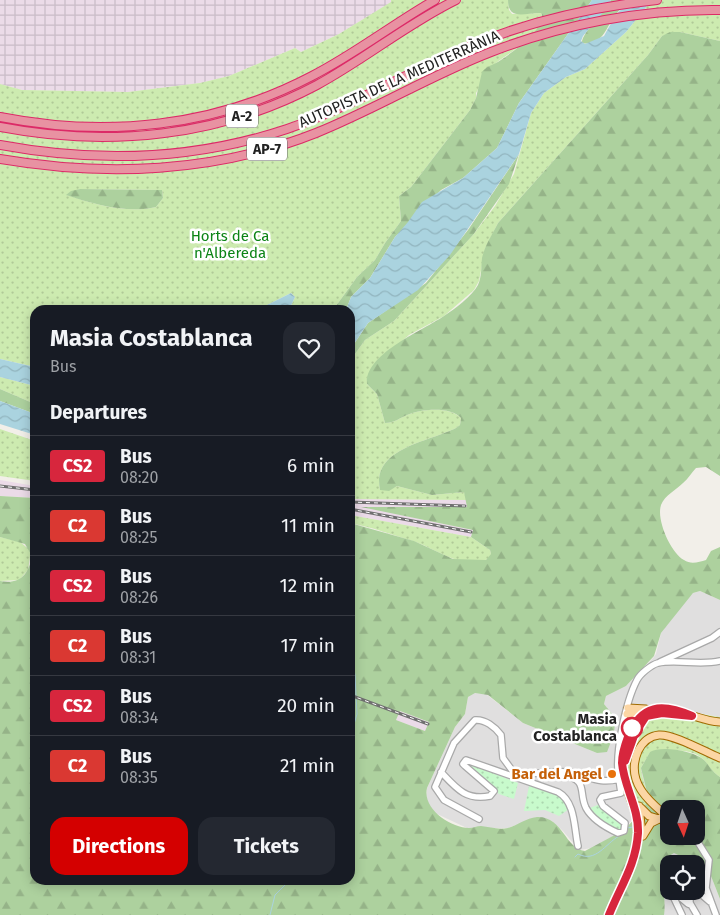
<!DOCTYPE html>
<meta charset="utf-8">
<style>
:root{--surface:#171b24;--page:#242831;--text:#f1f3f6;--muted:#9ea1a6;--line:#363941;--accent:#d40000}
body{margin:0;font-family:"Fira Sans",sans-serif;background:var(--page);color:var(--text);height:100vh;display:flex;flex-direction:column;font-size:19px;white-space:nowrap}
*{box-sizing:border-box;margin:0}
p{font-size:16px;color:var(--muted)}
.icon{flex:none;width:28px;height:28px;fill:none;stroke:currentColor;stroke-width:2;stroke-linecap:round;stroke-linejoin:round}
.map{position:relative;flex:1;overflow:hidden}
.sheet{position:absolute;left:30px;top:305px;width:325px;height:580px;display:flex;flex-direction:column;background:var(--surface);border-radius:15px;box-shadow:0 2px 12px #0003}
.sheet>*{flex:none}
.badge{padding:0 10px;border-radius:4px;font-size:18px;line-height:32px}
.needle{width:32px;rotate:177deg}
.tools{position:absolute;left:660px;top:800px;display:grid;gap:10px}
.tools a{display:grid;place-items:center;width:45px;height:45px;border-radius:10px;background:var(--surface);box-shadow:0 2px 12px #0003;font-size:25px}
.map>.badge{position:absolute;translate:-50% -50%;box-shadow:0 0 0 2px #fff}
h2{padding:0 20px;font-size:19px;line-height:45px}
.round{display:grid;place-items:center;flex:none;width:52px;height:52px;border-radius:15px;background:var(--page)}
.overview{display:flex;align-items:center;justify-content:space-between;height:85px;padding:0 20px}
h1{font-size:24px;font-weight:700;line-height:38px}
.action{display:flex;gap:10px;margin-top:auto;padding:10px 20px}
.action a{flex:1;height:58px;border-radius:15px;background:var(--accent);color:#fff;font-size:20px;font-weight:700;line-height:58px;text-align:center}
.action a+a{background:var(--page);color:var(--text)}
ul{padding:0;list-style:none}
li{display:flex;align-items:center;gap:15px;height:60px;padding:0 20px;border-top:1px solid var(--line)}
li div{flex:1}
li b{display:block;font-size:19px}
li em{font-style:normal}
li .badge{min-width:55px;font-weight:700;text-align:center}
.map>svg:first-child{display:block}
.residential{fill:#e0dfdf;fill-rule:evenodd}
.industrial{fill:url(#industrial-grid)}
.railway{fill:#ebdbe8}
.grass{fill:url(#grass-dots);fill-rule:evenodd}
.forest{fill:url(#forest-firs);fill-rule:evenodd}
.park{fill:url(#park-dots)}
.water{fill:url(#water-waves)}
.lines{fill:none;stroke-linecap:round;stroke-linejoin:round}
.stream{stroke:#aad3df;stroke-width:1}
.minor-casing{stroke:#a9a9a9;stroke-width:8}
.major-casing{stroke:#a06b00;stroke-width:9}
.highway-casing{stroke:#dc2a67;stroke-width:10}
.minor{stroke:#fff;stroke-width:5.5}
.major{stroke:#fcd6a4;stroke-width:7}
.highway{stroke:#e892a2;stroke-width:8}
.rail-casing{stroke:#707070;stroke-width:3}
.rail{stroke:#fff;stroke-width:1;stroke-dasharray:4;stroke-linecap:butt}
.line-casing{stroke:#fff;stroke-width:11}
.line{stroke:#d7263d;stroke-width:8}
.stop-dot{fill:#fff;stroke:#d7263d;stroke-width:2.5}
.food-dot{fill:#e8710a;stroke:#fff;stroke-width:2}
.labels{text-anchor:middle;dominant-baseline:central;stroke-width:5;stroke-linejoin:round;paint-order:stroke}
.shield{fill:#fff;stroke:#646464;stroke-width:1}
.shield-label{font-size:14px;font-weight:bold;fill:#222}
.street-label{font-size:15px;fill:#222;stroke:#fff}
.park-label{font-size:15px;fill:#0c8416;stroke:#fff}
.stop-label{font-size:15px;font-weight:bold;fill:#222;stroke:#fff;text-anchor:end}
.food-label{font-size:15px;font-weight:bold;fill:#c56008;stroke:#fff;text-anchor:end}
</style>
<div class="map">
<svg width="720" height="915" viewBox="0 0 720 915">
<defs>
<pattern id="industrial-grid" width="8" height="8" patternUnits="userSpaceOnUse" patternTransform="scale(1.25)"><rect width="8" height="8" fill="#ebdbe8"/><path d="M0 4h8M4 0v8" fill="none" stroke="#c9bcc7"/></pattern>
<pattern id="grass-dots" width="8" height="8" patternUnits="userSpaceOnUse" patternTransform="scale(1.25)"><rect width="8" height="8" fill="#cdebb0"/><path d="M2 2h.1M6 6h.1" fill="none" stroke="#b0c997" stroke-width="1.8" stroke-linecap="round"/></pattern>
<pattern id="forest-firs" width="22" height="20" patternUnits="userSpaceOnUse" patternTransform="scale(1.25)"><rect width="22" height="20" fill="#add19e"/><path d="M5 1l3.5 6h-7zM16 11l3.5 6h-7z" fill="#95b388"/></pattern>
<pattern id="park-dots" width="8" height="8" patternUnits="userSpaceOnUse" patternTransform="scale(1.25)"><rect width="8" height="8" fill="#c8facc"/><path d="M2 2h.1M6 6h.1" fill="none" stroke="#acd6af" stroke-width="1.8" stroke-linecap="round"/></pattern>
<pattern id="water-waves" width="16" height="10" patternUnits="userSpaceOnUse" patternTransform="scale(1.25)"><rect width="16" height="10" fill="#aad3df"/><path d="M0 5q4-4 8 0t8 0" fill="none" stroke="#92b5bf"/></pattern>
</defs>
<rect width="100%" height="100%" fill="#f2efe9"/>
<!-- residential -->
<path class="residential" d="M700,591L720,600V717L683,710L635,816L624,830L592,848L579,850L563,831L552,821L538,817L508,828H467L435,813L429,806L426,799L427,788L455,727L465,714L468,697L474,693L486,694L523,723L597,753L614,734V717L604,704L606,696L626,686L653,658L656,654L661,633L685,601L693,593Z
M674,853L682,857L701,859L709,871L720,899V915H664L665,864L670,855ZM669,864H696V891H669Z"/>
<!-- industrial -->
<path class="industrial" d="M0,0H391L392,2L339,34L301,52L295,48L229,76L200,83L128,92L22,90L0,84Z"/>
<!-- railway -->
<path class="railway" d="M0,480L35,486V498L0,496Z
M350,499L467,500V508L365,507L473,530L471,537L350,515Z
M400,711L429,722L425,731L396,720Z"/>
<!-- grass -->
<path class="grass" d="M391,0H508L509,10L512,14L541,13L543,21C538,36 509,53 496,63C488,70 482,83 476,93V98L470,110L411,187L399,196L401,221L385,243L375,260L357,277L333,310H289L295,297L291,293L257,310H35V367L0,359V84L22,90L128,92L200,83L229,76L295,48L301,52L339,34L391,2ZM80,189L162,190L163,198L156,207C127,214 93,204 67,195Z
M652,0H720V41L680,32L662,36L648,55L498,223L485,249L479,281L474,290L444,316L409,335L374,365L367,384L377,394L385,423C394,423 400,418 407,415C420,409 450,406 461,418L460,425L456,428C429,442 371,448 380,490L393,488L397,486L432,495L464,492L467,500L350,499V361L365,340L394,321L473,235L495,206L514,174L531,113L544,93L566,77L585,69L626,32Z
M0,377L35,386V404L0,389Z
M0,429L35,441V481L0,476Z
M350,515L471,537L490,550L491,554L490,558C464,572 437,549 413,541C393,535 371,527 350,523Z
M0,537L20,542L31,551L28,570L19,580L0,581Z
M649,706L720,717V777C712,772 710,767 704,760C692,747 666,750 650,752L641,768C643,790 657,799 635,816L622,750L632,714Z"/>
<!-- forest -->
<path class="forest" d="M508,0H592L519,103L497,148L463,178L441,190L395,237L370,278L351,297L346,310H333L357,277L375,260L385,243L401,221L399,196L411,187L470,110L476,98L482,72C486,67 490,66 496,63C508,56 549,27 541,13C527,12 508,22 508,0Z
M611,0H633C626,5 620,9 615,15C606,28 602,47 582,43C581,34 605,11 611,0Z
M670,32H680L720,41V476L706,467L696,468C691,473 688,479 683,483C676,490 665,495 661,505C656,520 671,553 684,560C691,565 699,562 706,560L711,551L720,547V600L700,591L693,593L661,633L654,656L626,686L606,696L604,704L612,714L615,722L614,734L607,752L597,753L523,723L488,695L475,693L468,697L465,714L455,727L427,788C422,809 451,828 469,828C473,828 477,826 481,826C490,827 498,830 508,828C518,825 526,818 537,817C563,816 565,849 585,851L624,830L644,809L648,796L641,768L650,752C660,745 695,751 704,760C710,766 712,772 720,777V899L709,871L701,859L682,857L674,853C657,861 667,899 664,915H0V581C20,585 29,574 32,556L25,544L0,537V496L35,498V880H350V523L414,541L453,559L486,560L491,554L490,550L471,537L473,530L361,507H467L464,492L432,495L397,486L389,491L380,490C371,448 429,442 456,428L460,425L461,418C451,406 420,409 407,415C400,418 394,423 385,423L377,394L367,384C364,354 424,330 444,316C455,309 472,296 478,285C482,276 481,267 482,258C485,245 492,235 498,223L648,55L662,36ZM400,711L429,722L425,731L396,720ZM669,809H696V836H669Z
M519,154L509,184L473,235L394,321L365,340L350,361V350L368,323L426,283L468,230Z
M80,189L162,190L163,198L156,207C128,214 93,204 66,195L71,191Z
M0,389L35,404V414L0,401Z"/>
<!-- park -->
<path class="park" d="M472,765L518,783L514,799L499,794L470,767Z
M529,786L560,795L569,809L559,816L545,810L524,811Z
M600,804L623,823L624,826L619,832L598,819L590,808Z"/>
<!-- water -->
<path class="water" d="M592,0H611L606,9L583,36L581,41L585,44L604,36C621,6 617,7 652,0L626,32L585,69L566,77L544,93L531,113L519,154L450,255L418,290L368,323L350,350V310H346L351,297L370,278L395,237L408,222L422,202L463,178L497,148L519,103Z
M291,293L295,297L289,310H257Z
M0,359L35,367V386L0,377Z
M0,401L35,414V435L0,424Z"/>
<g class="lines">
<!-- stream -->
<path class="stream" d="M350,652L355,675L357,714L352,731L350,759
M627,828L633,827
M575,857L578,854C596,863 605,844 619,836
M270,915L275,895L290,880"/>
<defs>
<path id="minor" d="M660,662L712,638L720,632
M441,772C456,788 466,801 490,796L494,791L465,766L463,764L466,760L558,792C576,802 574,829 578,846
M563,775C589,780 578,792 586,808C592,819 607,828 618,833L624,831L625,823L603,806L600,800L602,797L621,793L619,779
M479,819L444,800L435,787L454,743L475,720C485,719 495,727 501,735L503,758L514,773C532,776 551,770 569,772C589,775 597,785 619,779C614,755 626,701 637,680C640,674 651,665 658,663C678,659 699,666 720,661
M694,836L709,860L706,888L716,915
M695,864V863
M696,890L710,902
M690,903L697,915
M682,915L672,894H676L688,904L690,901L687,891"/>
<path id="major" d="M628,708L646,709
M627,714L642,716
M639,806L642,834
M641,808L649,816L669,822
M669,818C648,801 625,781 638,751C642,743 649,736 659,735C674,734 705,752 720,758
M643,836L651,823L661,818
M609,915C620,887 634,868 638,836C640,818 632,805 627,789C620,767 623,749 632,729C635,721 639,713 649,710C673,703 696,721 720,722"/>
<path id="highway" d="M0,117C107,138 215,127 312,76C355,54 393,24 435,0
M0,127C108,148 219,137 317,85C365,59 407,24 456,0
M0,145C97,163 194,160 287,129C351,107 408,72 470,46C529,21 593,7 657,0
M0,159C105,177 215,173 316,133C376,109 431,75 491,52C563,24 643,9 720,10"/>
</defs>
<!-- minor casing -->
<use href="#minor" class="minor-casing"/>
<!-- major casing -->
<use href="#major" class="major-casing"/>
<!-- highway casing -->
<use href="#highway" class="highway-casing"/>
<!-- minor -->
<use href="#minor" class="minor"/>
<!-- major -->
<use href="#major" class="major"/>
<!-- highway -->
<use href="#highway" class="highway"/>
<defs>
<path id="rail" d="M0,486L35,490
M350,502L465,506
M350,509L471,532
M350,695L428,724"/>
</defs>
<!-- rail casing -->
<use href="#rail" class="rail-casing"/>
<!-- rail -->
<use href="#rail" class="rail"/>
</g>
<g class="lines">
<defs>
<path id="line" d="M609,915C620,887 636,865 638,833C639,808 624,787 622,763C622,754 625,745 628,737C641,704 662,703 692,716L662,713L646,716L635,733L625,761"/>
</defs>
<!-- line casing -->
<use href="#line" class="line-casing"/>
<!-- line -->
<use href="#line" class="line"/>
</g>
<!-- markers -->
<circle class="stop-dot" cx="632" cy="728" r="10"/>
<circle class="food-dot" cx="612" cy="774" r="5"/>
<g class="labels">
<!-- shield labels -->
<g class="shield">
<rect x="226" y="104.5" width="32" height="23" rx="4"/>
<rect x="247" y="137.5" width="40" height="23" rx="4"/>
</g>
<g class="shield-label">
<text x="242" y="116">A-2</text>
<text x="267" y="149">AP-7</text>
</g>
<!-- street labels -->
<g class="street-label">
<text transform="translate(399 79) rotate(-24)">AUTOPISTA DE LA MEDITERRÀNIA</text>
</g>
<!-- park labels -->
<g class="park-label">
<text x="230" y="236">Horts de Ca<tspan x="230" dy="17">n'Albereda</tspan></text>
</g>
<!-- stop labels -->
<g class="stop-label">
<text x="617" y="719">Masia<tspan x="617" dy="17">Costablanca</tspan></text>
</g>
<!-- food labels -->
<g class="food-label">
<text x="602" y="774">Bar del Angel</text>
</g>
</g>
</svg>
<div class="tools">
<a><svg class="needle" viewBox="-14 -14 28 28"><path d="M0-13l5 13h-10z" fill="#e53935"/><path d="M0 13l5-13h-10z" fill="#9ea1a6"/></svg></a>
<a><svg class="icon" aria-label="locate" viewBox="0 0 24 24"><circle cx="12" cy="12" r="6"/><path d="M12 2v4M12 18v4M2 12h4M18 12h4"/></svg></a>
</div>
<section class="sheet">
<div class="overview"><div><h1>Masia Costablanca</h1><p>Bus</p></div><a class="round"><svg class="icon" aria-label="heart" viewBox="0 0 24 24"><path d="M12 20l-8-8c-3-5 5-10 8-4 3-6 11-1 8 4z"/></svg></a></div>
<h2>Departures</h2>
<ul>
<li><span class="badge" style="background:#d7263d;color:#fff">CS2</span><div><b>Bus</b><p>08:20</p></div><em>6 min</em></li>
<li><span class="badge" style="background:#da3832;color:#fff">C2</span><div><b>Bus</b><p>08:25</p></div><em>11 min</em></li>
<li><span class="badge" style="background:#d7263d;color:#fff">CS2</span><div><b>Bus</b><p>08:26</p></div><em>12 min</em></li>
<li><span class="badge" style="background:#da3832;color:#fff">C2</span><div><b>Bus</b><p>08:31</p></div><em>17 min</em></li>
<li><span class="badge" style="background:#d7263d;color:#fff">CS2</span><div><b>Bus</b><p>08:34</p></div><em>20 min</em></li>
<li><span class="badge" style="background:#da3832;color:#fff">C2</span><div><b>Bus</b><p>08:35</p></div><em>21 min</em></li>
</ul>
<div class="action"><a>Directions</a><a>Tickets</a></div>
</section>
</div>
